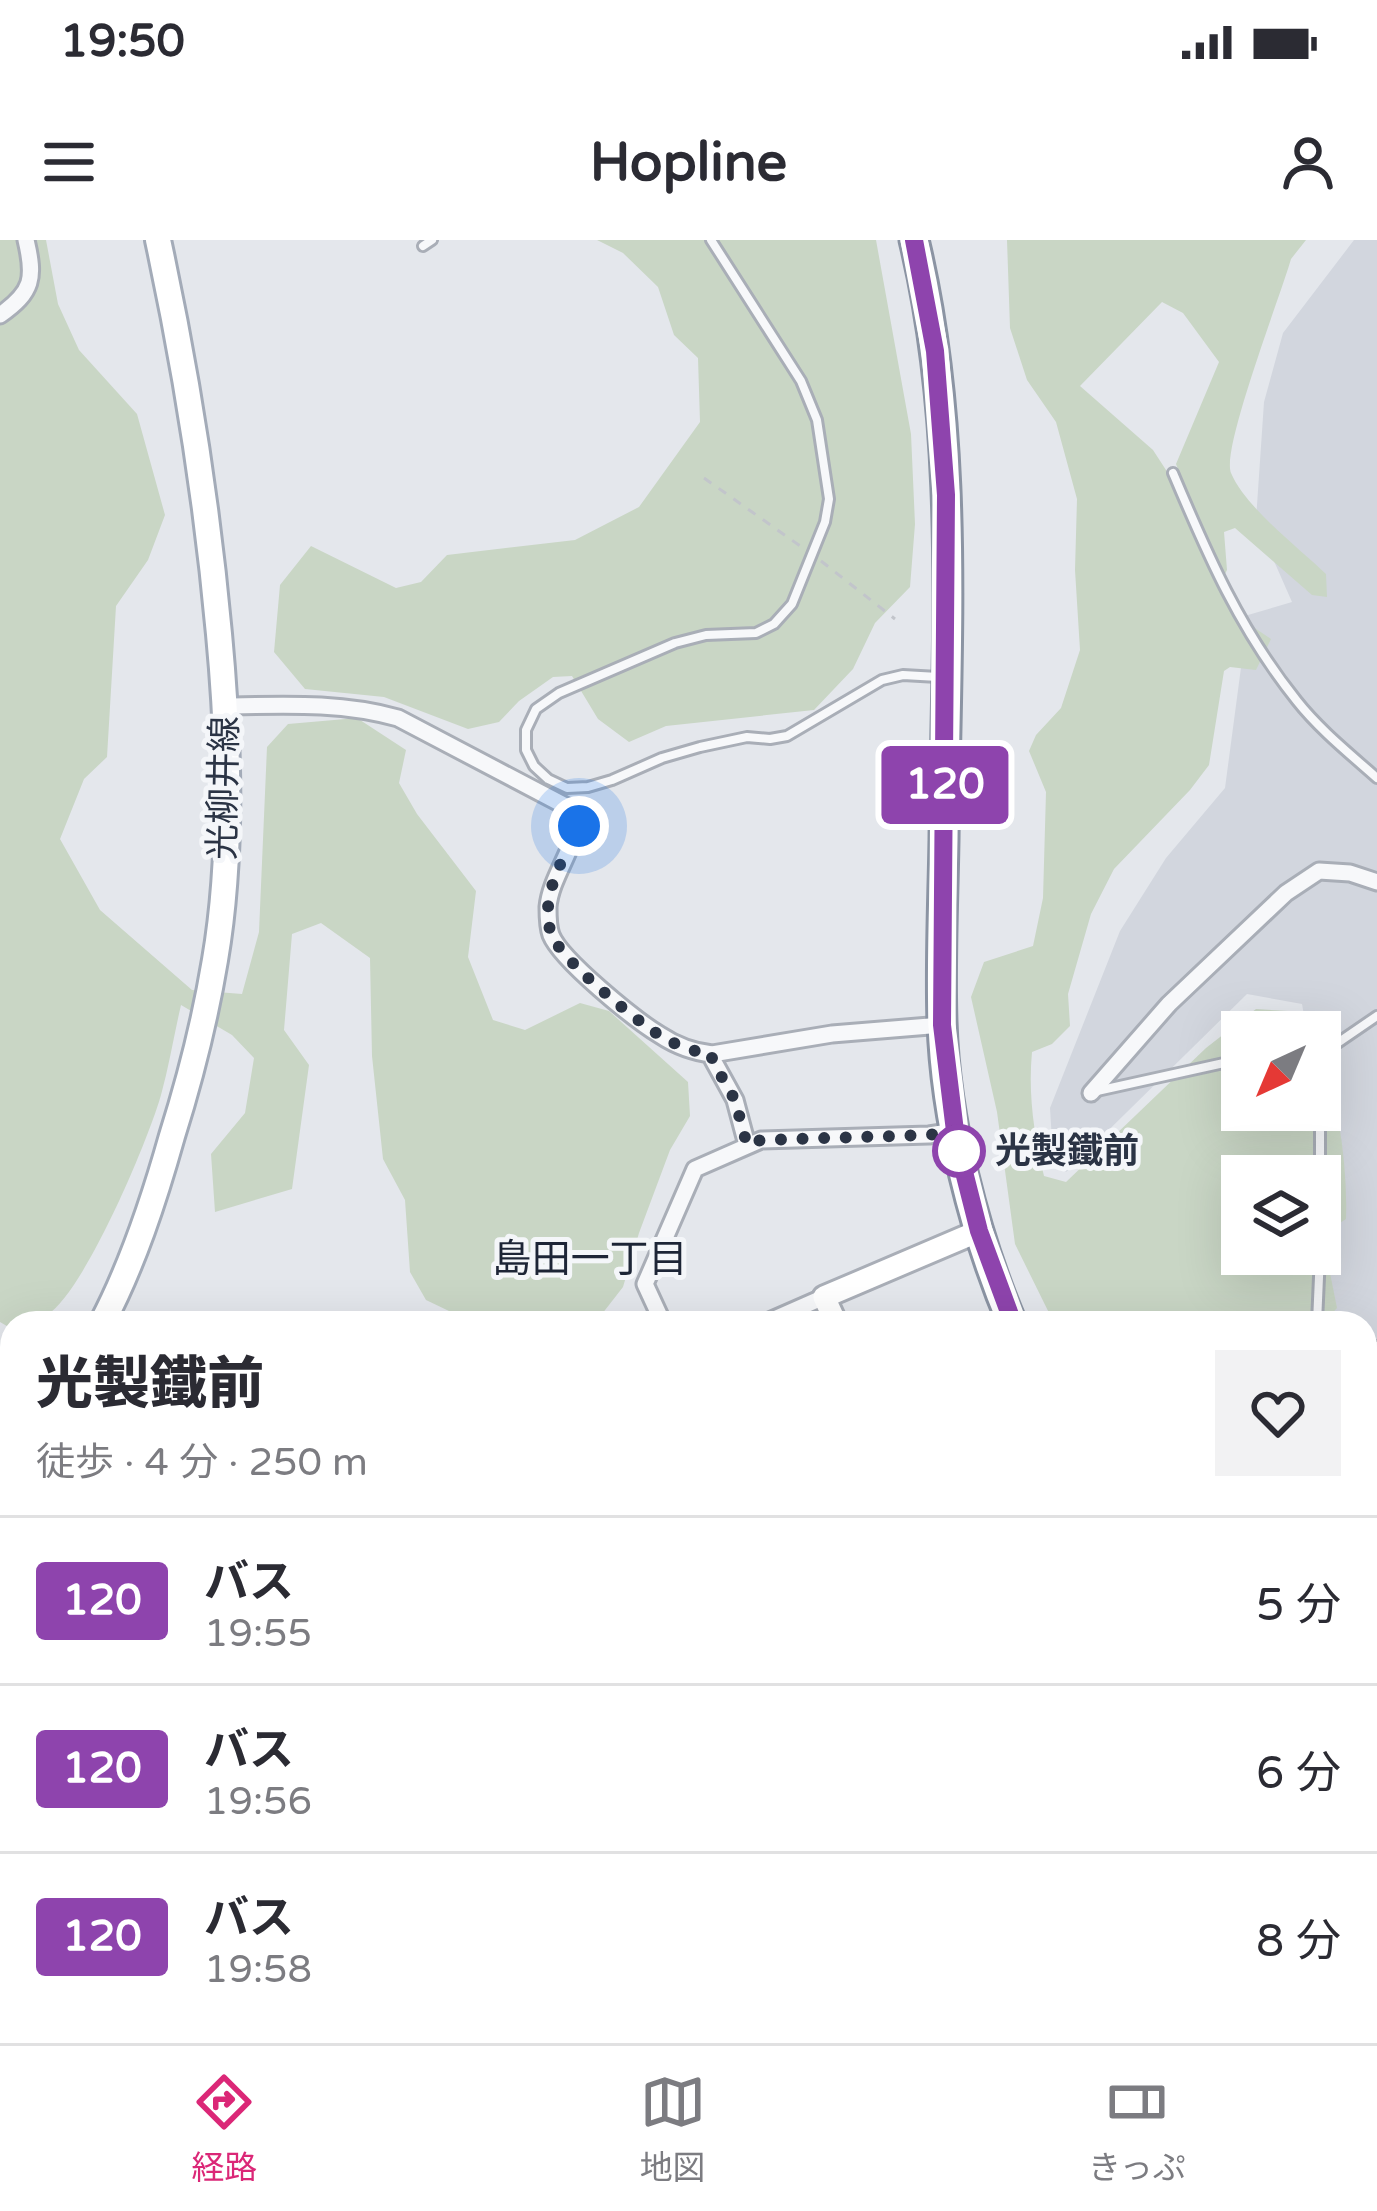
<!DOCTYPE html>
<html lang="ja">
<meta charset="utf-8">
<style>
:root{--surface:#fff;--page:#f2f2f3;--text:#2b2b33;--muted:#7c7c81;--line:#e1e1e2;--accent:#db2777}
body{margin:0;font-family:"Varela Round","Noto Sans JP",sans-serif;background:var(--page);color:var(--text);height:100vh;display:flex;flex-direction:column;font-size:45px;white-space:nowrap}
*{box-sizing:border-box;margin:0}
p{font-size:39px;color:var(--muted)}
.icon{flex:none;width:66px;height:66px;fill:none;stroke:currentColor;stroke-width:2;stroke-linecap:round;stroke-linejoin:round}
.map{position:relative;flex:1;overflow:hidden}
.drawer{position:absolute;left:0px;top:1071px;width:1377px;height:732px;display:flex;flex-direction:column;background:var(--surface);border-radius:36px 36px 0 0;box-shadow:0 12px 48px #0002}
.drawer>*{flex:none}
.badge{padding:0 24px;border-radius:9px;font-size:42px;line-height:78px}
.needle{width:78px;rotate:224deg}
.tools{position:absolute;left:1221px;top:771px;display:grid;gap:24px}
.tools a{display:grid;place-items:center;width:120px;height:120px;border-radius:0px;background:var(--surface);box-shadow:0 12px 48px #0002;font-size:60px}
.you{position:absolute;width:60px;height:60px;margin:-30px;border:9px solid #fff;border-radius:50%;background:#1a73e8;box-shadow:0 0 0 18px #1a73e833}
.map>.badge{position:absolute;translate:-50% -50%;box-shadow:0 0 0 6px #fff}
.round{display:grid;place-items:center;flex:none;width:126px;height:126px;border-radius:0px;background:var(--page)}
.overview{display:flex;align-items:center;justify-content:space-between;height:204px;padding:0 36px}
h1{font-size:57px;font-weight:800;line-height:90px}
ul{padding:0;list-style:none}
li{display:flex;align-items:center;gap:36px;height:168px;padding:0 36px;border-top:3px solid var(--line)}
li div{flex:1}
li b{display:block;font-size:45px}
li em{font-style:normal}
li .badge{min-width:132px;font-weight:700;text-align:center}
.status{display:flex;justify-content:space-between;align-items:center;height:84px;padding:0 60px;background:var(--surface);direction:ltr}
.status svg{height:33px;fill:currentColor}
header{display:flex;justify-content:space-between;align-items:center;height:156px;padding:0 36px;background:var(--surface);font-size:54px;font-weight:800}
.tabs{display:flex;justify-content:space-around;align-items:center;height:168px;border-top:3px solid var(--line);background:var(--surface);font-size:33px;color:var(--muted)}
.tabs a{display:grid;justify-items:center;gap:6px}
.tabs .on{color:var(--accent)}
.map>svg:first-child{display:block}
.built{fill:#d2d6de}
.green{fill:#c9d6c5;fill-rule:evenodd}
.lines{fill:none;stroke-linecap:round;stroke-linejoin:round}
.lane-casing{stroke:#a9aeb7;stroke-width:14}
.street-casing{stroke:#a9aeb7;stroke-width:21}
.secondary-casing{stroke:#a9aeb7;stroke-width:27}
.primary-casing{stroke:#a3abb8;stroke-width:30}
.highway-casing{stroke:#8b94a3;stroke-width:33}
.path{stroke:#c2c5cb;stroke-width:3;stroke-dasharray:9 9;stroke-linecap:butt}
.lane{stroke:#f7f8fa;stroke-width:8}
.street{stroke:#f7f8fa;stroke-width:15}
.secondary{stroke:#fff;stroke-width:21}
.primary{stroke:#fff;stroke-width:24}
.highway{stroke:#fff;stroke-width:27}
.line-casing{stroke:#fff;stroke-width:27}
.line{stroke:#8e44ad;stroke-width:18}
.walk{stroke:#2b3445;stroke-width:12;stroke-dasharray:0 21.6}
.stop-dot{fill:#fff;stroke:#8e44ad;stroke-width:6}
.labels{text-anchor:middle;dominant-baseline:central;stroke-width:10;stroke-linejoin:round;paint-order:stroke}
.street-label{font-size:36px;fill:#2b3445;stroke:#f4f6f9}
.stop-label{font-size:36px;font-weight:bold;fill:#2b3445;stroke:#f4f6f9;text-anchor:start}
.neighbourhood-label{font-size:39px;fill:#1d2536;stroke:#f4f6f9}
</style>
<div class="status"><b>19:50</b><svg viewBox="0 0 49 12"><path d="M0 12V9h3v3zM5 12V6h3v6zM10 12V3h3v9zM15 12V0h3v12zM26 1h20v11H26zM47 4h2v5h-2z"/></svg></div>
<header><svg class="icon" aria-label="menu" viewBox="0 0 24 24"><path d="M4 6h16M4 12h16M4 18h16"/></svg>Hopline<svg class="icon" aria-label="person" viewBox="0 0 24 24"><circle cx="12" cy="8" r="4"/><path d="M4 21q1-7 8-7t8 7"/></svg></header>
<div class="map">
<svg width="1377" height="1803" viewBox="0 0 1377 1803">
<rect width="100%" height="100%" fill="#e4e7ec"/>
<!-- built -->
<path class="built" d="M1354,0H1377V1360L1365,1366V1083H1311L1320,1014V792H1307L1302,764L1247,754L1066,932L1053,917L1050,868L1120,691L1166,618L1225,548L1248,375L1292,362L1256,280L1264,162L1283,93Z"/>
<!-- green -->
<path class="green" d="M0,0H46L58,64L79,110L137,174L165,275L148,320L116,366L107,517L84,539L60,599L100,670L192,750L242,754L259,692L267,507L288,484L357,478L406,510L399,543L417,574L476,651L468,717L493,780L525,790L580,763L609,771L688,842L690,876L670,910L639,993L623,1047L595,1083H474L426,1060L410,1032L405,960L383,919L372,816L370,718L321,683L292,694L284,790L309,825L292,949L215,972L211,914L245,873L254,818L232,795L181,765C174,795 169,826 161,855C148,901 85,1051 47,1075C37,1082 24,1083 12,1083V1089L0,1082Z
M597,0H876L911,194L915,284L910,347L875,383L853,429L814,470L666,486L629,502L598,479L572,436L553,437L519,461L499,482L468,489L384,457L305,449L274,412L280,345L311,306L396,348L421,342L447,315L575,300L639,267L700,182L698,118L674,95L658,47L623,13Z
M1007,0H1306L1291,19C1281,55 1221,209 1231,233C1246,268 1298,307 1326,334L1327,357L1312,355L1235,288L1224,292L1227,330L1222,340L1176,224L1219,122L1183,73L1162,62L1080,146L1153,210L1166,230L1231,372L1271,399L1256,430L1230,427L1224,431L1209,525L1190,550L1114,629L1091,674L1068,754L1070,786L1052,804L1032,812C1028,854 1034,895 1044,936L1066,942L1206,808L1256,769L1288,771L1317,790L1242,792V870H1320V800C1336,858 1348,918 1346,979L1329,990L1330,1033L1337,1068L1323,1083H1054L1015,1004L997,872L971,757L984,722L1033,706L1043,658L1046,552L1029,511L1036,495L1061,468L1080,410L1075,330L1077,259L1056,182L1027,140L1010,88ZM1242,936H1320V1014H1242Z"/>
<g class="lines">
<defs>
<path id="lane" d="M711,0L801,141L817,180L829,259L825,282L792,364L774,384L756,393L706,395L675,403L559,453L536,469L526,490V510L534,526L548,539L567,548L588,547L612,540L662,518L700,507L747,497L770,499L787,496L882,440L903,435L938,437
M423,6L432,0
M1173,233C1208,316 1240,390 1297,461C1319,489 1350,514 1377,538
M1320,815L1377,776
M1097,851L1242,819
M1320,855V1006
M1317,1083L1320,1014
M1365,1113L1377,1106"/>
<path id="street" d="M0,75C33,52 35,38 26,0
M226,466C285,465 341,462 398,478L575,571C582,602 551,633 548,667C548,675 548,687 551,695C561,720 635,780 660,795C675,805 694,812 712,814L832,794L942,785
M712,814L713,820L735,860L747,905
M1091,853L1169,764L1286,653L1319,631L1350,633L1377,642
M663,1083L645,1044L695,929L761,900L929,895L955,891
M765,1083L824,1057
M0,1308L12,1325
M1365,1371L1377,1396
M0,1471L12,1464
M0,1636L12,1629
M486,1791L499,1803
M986,1791L996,1803
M435,1803V1791
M580,1803L583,1791
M942,1803L954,1791"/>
<path id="secondary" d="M836,1083L824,1057L979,991
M0,1578L12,1601
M1365,1643L1377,1638
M113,1791L120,1803
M30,1803L52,1791
M369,1803L392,1791
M778,1803L787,1791
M1151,1803L1166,1791"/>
<path id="primary" d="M102,1083C133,1024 154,960 172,896C190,839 205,780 215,720C233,615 229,500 219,394C207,262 186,130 158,0
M0,1263L12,1244"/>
<path id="highway" d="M914,0C961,195 946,401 944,600C943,660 940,722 942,782C945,880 974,993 1012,1083
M1365,1734L1377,1757
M1365,1767L1377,1789"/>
</defs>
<!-- lane casing -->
<use href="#lane" class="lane-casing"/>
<!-- street casing -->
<use href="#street" class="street-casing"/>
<!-- secondary casing -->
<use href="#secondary" class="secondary-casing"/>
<!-- primary casing -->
<use href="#primary" class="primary-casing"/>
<!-- highway casing -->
<use href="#highway" class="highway-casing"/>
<!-- path -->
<path class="path" d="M704,238L803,308
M821,321L895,379"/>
<!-- lane -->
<use href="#lane" class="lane"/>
<!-- street -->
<use href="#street" class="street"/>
<!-- secondary -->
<use href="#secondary" class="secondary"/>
<!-- primary -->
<use href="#primary" class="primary"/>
<!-- highway -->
<use href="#highway" class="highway"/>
</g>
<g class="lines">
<defs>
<path id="line" d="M914,0L935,111L946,255L942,785L955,891L962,924L979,991L1013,1083"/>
</defs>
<!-- line casing -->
<use href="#line" class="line-casing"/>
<!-- line -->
<use href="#line" class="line"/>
<!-- walk -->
<path class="walk" d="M579,586C564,618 539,656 551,693C559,719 635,779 659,795C675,805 694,812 712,814V820L735,860L747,905L761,900L929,895L955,891L959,911"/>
</g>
<!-- markers -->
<circle class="stop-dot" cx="959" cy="911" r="24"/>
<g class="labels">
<!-- street labels -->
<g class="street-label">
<text transform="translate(224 548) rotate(-89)">光柳井線</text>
</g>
<!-- stop labels -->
<g class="stop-label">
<text x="995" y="911">光製鐵前</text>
</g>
<!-- neighbourhood labels -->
<g class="neighbourhood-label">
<text x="590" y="1019">島田一丁目</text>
</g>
</g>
</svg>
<div class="tools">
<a><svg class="needle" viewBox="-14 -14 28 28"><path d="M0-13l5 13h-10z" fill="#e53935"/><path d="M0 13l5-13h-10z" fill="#7c7c81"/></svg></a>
<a><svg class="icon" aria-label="layers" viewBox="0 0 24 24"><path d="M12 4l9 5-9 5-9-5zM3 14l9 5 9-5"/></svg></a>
</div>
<div class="you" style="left:579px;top:586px"></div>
<b class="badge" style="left:945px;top:545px;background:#8e44ad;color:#fff">120</b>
<section class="drawer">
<div class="overview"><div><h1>光製鐵前</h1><p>徒歩 · 4 分 · 250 m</p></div><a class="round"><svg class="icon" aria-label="heart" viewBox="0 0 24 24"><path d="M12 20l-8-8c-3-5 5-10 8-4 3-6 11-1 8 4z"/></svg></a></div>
<ul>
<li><span class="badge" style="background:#8e44ad;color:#fff">120</span><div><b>バス</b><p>19:55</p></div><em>5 分</em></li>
<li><span class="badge" style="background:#8e44ad;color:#fff">120</span><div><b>バス</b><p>19:56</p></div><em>6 分</em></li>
<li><span class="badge" style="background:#8e44ad;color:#fff">120</span><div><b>バス</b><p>19:58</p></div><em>8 分</em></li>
</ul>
</section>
</div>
<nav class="tabs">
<a class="on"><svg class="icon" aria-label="directions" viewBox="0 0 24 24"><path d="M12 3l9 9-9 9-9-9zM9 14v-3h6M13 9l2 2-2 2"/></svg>経路</a>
<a><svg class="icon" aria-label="map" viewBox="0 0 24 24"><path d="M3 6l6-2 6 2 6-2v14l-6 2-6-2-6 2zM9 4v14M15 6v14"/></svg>地図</a>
<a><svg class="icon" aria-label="tickets" viewBox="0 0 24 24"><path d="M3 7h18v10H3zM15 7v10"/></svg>きっぷ</a>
</nav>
